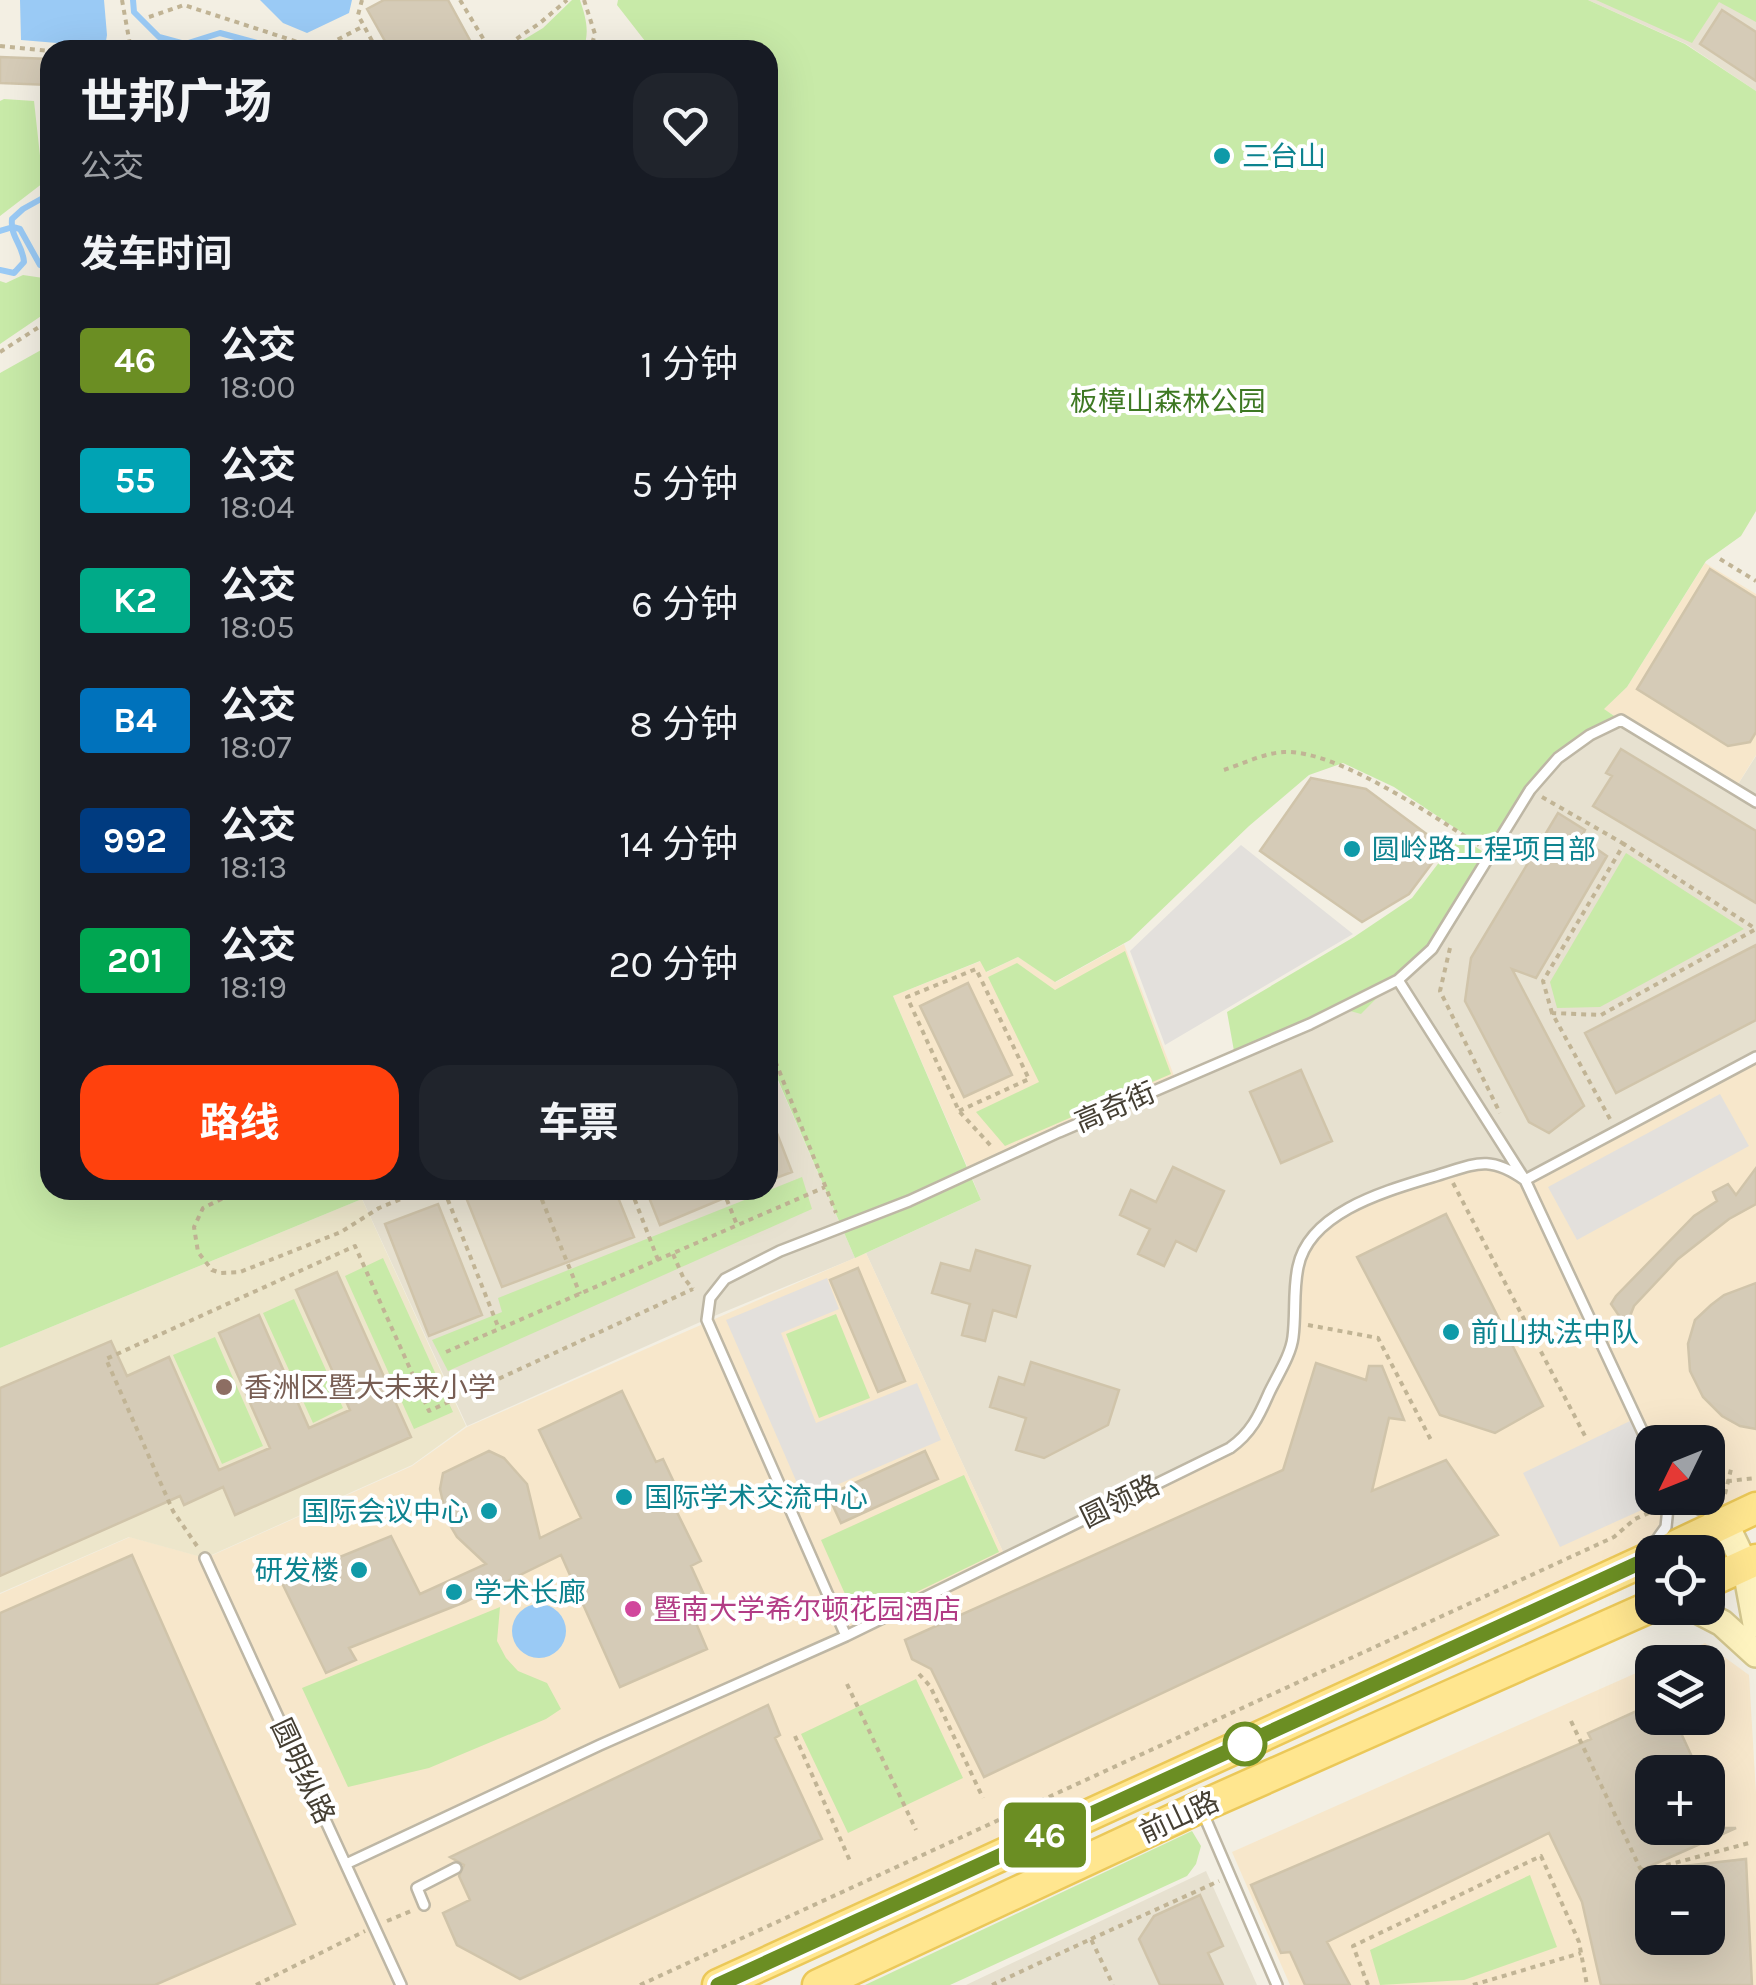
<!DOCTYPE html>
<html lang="zh">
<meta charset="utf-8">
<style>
:root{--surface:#171b24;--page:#20242c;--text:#f1f3f6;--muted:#9ea1a6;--accent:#ff410d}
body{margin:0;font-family:Karla,"Noto Sans SC",sans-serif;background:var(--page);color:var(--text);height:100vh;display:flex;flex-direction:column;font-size:38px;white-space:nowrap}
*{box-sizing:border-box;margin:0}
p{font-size:32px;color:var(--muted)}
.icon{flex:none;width:55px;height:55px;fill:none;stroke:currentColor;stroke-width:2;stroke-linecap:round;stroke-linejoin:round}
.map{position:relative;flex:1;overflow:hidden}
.side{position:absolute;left:40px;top:40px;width:738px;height:1160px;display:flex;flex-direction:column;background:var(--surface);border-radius:30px;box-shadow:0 10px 40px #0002}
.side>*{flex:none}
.badge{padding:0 20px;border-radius:8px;font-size:35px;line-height:65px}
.needle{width:65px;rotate:227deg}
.fabs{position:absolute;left:1635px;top:1425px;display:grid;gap:20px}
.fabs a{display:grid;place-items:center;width:90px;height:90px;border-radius:20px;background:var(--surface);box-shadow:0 10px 40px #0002;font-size:50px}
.map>.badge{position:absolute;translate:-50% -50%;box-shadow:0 0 0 5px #fff}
h2{padding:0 40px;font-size:38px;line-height:90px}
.round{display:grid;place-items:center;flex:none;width:105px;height:105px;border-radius:30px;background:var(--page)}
.head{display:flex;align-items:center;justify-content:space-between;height:170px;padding:0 40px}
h1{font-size:48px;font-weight:700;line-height:75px}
.button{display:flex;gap:20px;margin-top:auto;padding:20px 40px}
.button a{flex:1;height:115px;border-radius:30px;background:var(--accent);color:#fff;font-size:40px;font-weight:700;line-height:115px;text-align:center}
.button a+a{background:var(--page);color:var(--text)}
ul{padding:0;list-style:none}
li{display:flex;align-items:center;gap:30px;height:120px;padding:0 40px}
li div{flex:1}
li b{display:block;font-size:38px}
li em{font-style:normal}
li .badge{min-width:110px;font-weight:700;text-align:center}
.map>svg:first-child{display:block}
.residential{fill:#e7e1d0}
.commercial{fill:#f7e7cb;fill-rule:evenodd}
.education{fill:#ede6cb}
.green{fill:#c8eaa8}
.parking{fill:#e3e0dc}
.water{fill:#9acaf5}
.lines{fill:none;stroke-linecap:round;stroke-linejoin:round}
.stream{stroke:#9acaf5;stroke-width:6}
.building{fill:#d5cbb7;stroke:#d0c4aa;stroke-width:2.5;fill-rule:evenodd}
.lane-casing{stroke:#beb7a5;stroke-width:14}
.secondary-casing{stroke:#d5c88f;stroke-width:30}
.primary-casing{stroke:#ebc858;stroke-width:35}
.path{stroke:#c1b495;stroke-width:4;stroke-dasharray:5 5;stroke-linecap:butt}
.lane{stroke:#fff;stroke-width:9}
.secondary{stroke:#fff4c0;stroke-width:25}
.primary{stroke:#ffe68f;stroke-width:30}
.line-casing{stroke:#fff;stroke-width:22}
.line{stroke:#6b8e23;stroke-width:15}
.culture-dot{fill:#0f9aa8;stroke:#fff;stroke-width:4}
.education-dot{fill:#8d6e63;stroke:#fff;stroke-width:4}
.hotel-dot{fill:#d1479c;stroke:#fff;stroke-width:4}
.stop-dot{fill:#fff;stroke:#6b8e23;stroke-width:5}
.labels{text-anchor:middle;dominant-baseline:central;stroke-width:8;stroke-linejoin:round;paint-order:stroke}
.culture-label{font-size:28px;fill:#0d838f;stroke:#fff;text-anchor:start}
.park-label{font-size:28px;fill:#3e7923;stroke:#fff}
.street-label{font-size:28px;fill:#453f33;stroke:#fff}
.education-label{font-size:28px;fill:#785e54;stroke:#fff;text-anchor:start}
.hotel-label{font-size:28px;fill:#b23c85;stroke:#fff;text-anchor:start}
</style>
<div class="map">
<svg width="1756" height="1985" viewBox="0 0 1756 1985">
<rect width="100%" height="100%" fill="#f3efe3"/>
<!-- residential -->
<path class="residential" d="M1588,0H1756V91L1686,44Z
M1621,720L1735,789L1756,756V1056L1293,1339L1245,1436L1005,1556L866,1253L981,1200L970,1173L1370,996L1420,962L1530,790L1558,758Z
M768,1058L855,1258L707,1319L467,1426L358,1190H768Z
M1206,1871L1257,1985H966Z"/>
<!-- commercial -->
<path class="commercial" d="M1705,563L1756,594V755L1735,789L1603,709L1627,687Z
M1124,944L1176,1081L970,1173L893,996L981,961L987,972L1018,957L1056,982Z
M1756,1057V1507L1719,1514L1681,1498H1708V1442H1652V1498H1669V1517L1655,1542L717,1985H0V1594L130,1537L206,1558L412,1466L467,1427L866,1253L1005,1556L1246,1437L1293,1339L1298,1264L1324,1226L1390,1190L1491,1162L1526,1180Z
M1705,1643L1749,1675L1756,1793V1985H1290L1232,1852L1652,1666V1718H1708V1662H1660ZM1652,1772H1708V1828H1652ZM1652,1882H1708V1938H1652Z"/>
<!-- education -->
<path class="education" d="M362,1199L466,1426L412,1465L205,1558L129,1537L0,1593V1348Z"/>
<!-- green -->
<path class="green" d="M572,0H580C586,18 590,32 583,50H520L515,45L543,28Z
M618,0H1588L1685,44L1756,91V511L1741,536L1706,561L1627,687L1604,709L1620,720L1557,758L1491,852L1394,787L1343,763L1309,775L1249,826L1130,940L1055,982L1018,957L986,972L980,961L893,996L981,1200L855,1258L768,1057V50H652L617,5Z
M1596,0H1756V22L1719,2L1692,43Z
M4,99L34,101L43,183L0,216V101Z
M23,275L50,279V310L0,344V281L6,283Z
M50,345V1190H358L362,1199L0,1348V373Z
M1459,836L1485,853L1429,945L1361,1014L1336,1007L1234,1051L1227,1012L1354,937L1412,898Z
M1626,853L1744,929L1600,1007L1557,1008L1550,982Z
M1125,951L1171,1074L1005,1146L976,1112L1039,1082L988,977L1017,963L1055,990Z
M802,1177L812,1209L448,1371L432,1340L502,1312L498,1298Z
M383,1258L453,1412L414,1429L345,1276Z
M294,1299L343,1408L313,1423L263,1313Z
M836,1314L870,1398L819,1418L786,1334Z
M215,1337L263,1446L222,1464L173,1355Z
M964,1475L999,1552L857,1621L821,1540Z
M500,1607L497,1641L506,1658L518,1671L547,1683L561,1709L546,1719L429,1768L348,1787L302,1688Z
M916,1679L963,1778L848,1833L801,1734Z
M1192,1831L1201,1846L1196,1864L1187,1876L950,1985H865Z
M1530,1875L1557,1947L1464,1980L1380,1985L1370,1950Z"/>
<!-- parking -->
<path class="parking" d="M1241,845L1353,934L1165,1045L1130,951Z
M1720,1094L1749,1146L1577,1240L1548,1187Z
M827,1278L839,1309L781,1333L816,1423L917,1383L941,1440L804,1499L726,1320Z
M1632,1420L1652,1475V1498H1657V1503L1560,1547L1523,1473Z"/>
<!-- water -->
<path class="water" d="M20,0H104L107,35L105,47L21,40Z
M260,0H352L349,13L307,33L283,23Z
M512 1631a27 27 0 1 1 54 0a27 27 0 1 1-54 0Z"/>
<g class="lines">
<!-- stream -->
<path class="stream" d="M133,0L134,12L159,37L185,44L220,33L283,50
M48,149L50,161
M50,216V220
M0,231L13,227L20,229L40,265L50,269
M0,270L14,273L24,262C23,245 10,237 12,219L23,209L50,194"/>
</g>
<!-- building -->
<path class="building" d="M384,0H448L472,44L461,50H390L367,9Z
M1722,10L1756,32V81L1700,44Z
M0,57L50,59V85L0,83Z
M1710,569L1756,598V732L1750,742L1728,746L1637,689Z
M1621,749L1756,831V903L1593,806L1612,776L1606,773Z
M1311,778L1366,789L1444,847L1409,894L1362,922L1260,851Z
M1558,813L1585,830L1581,838L1607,856L1536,978L1512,969L1584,1106L1549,1133L1529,1122L1465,1001L1471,958Z
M1756,945V1020L1616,1093L1585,1033Z
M968,983L1012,1075L964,1097L920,1006Z
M1301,1070L1332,1141L1281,1163L1250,1092Z
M768,1110L792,1172L768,1181Z
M1173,1167L1224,1191L1196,1251L1176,1241L1164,1266L1138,1254L1150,1229L1120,1215L1131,1190L1156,1202Z
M1756,1168V1204L1729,1219L1678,1259L1634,1306L1626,1326L1611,1304L1616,1296L1694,1216L1717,1201L1713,1192L1728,1184L1736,1195Z
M463,1190H615L634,1237L502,1287Z
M646,1190H740L741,1191L660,1225Z
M438,1204L482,1315L429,1336L385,1224Z
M1446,1214L1543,1406L1495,1433L1440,1415L1357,1257Z
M976,1250L1030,1266L1016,1317L993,1310L985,1341L962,1335L970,1304L932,1293L941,1263L970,1271Z
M858,1268L905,1381L878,1392L830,1280Z
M337,1272L411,1437L235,1515L223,1487L184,1505L180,1496L0,1576V1388L111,1341L127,1376L169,1357L219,1470L270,1448L219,1333L259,1315L309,1428L350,1410L296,1290Z
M1756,1283V1429L1740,1426L1722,1416L1703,1397L1690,1371L1688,1344L1695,1320L1711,1305L1724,1295Z
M1031,1362L1119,1390L1108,1425L1044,1458L1016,1450L1026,1418L990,1407L999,1377L1024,1385Z
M1316,1363L1366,1380L1369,1366H1382L1404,1420L1389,1418L1372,1491L1446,1460L1498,1535L984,1777L931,1669L912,1659L905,1640L1283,1470Z
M622,1391L656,1462L663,1459L680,1495L671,1500L701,1561L691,1566L710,1608L693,1616L707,1649L620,1687L561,1555L465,1602L349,1648L356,1660L326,1673L281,1581L391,1536L420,1594L486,1564L457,1537L447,1520L440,1489L443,1473L489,1451L504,1458L527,1484L540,1538L581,1518L539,1430Z
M925,1451L938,1479L841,1523L828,1495Z
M132,1555L295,1924L155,1985H0V1613Z
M1652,1704V1718H1674L1699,1772H1652V1828H1708V1791L1724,1828H1736L1639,1871L1746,1859L1752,1985H1601L1582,1902L1549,1833L1327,1942L1350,1985H1305L1290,1952L1281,1953L1251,1885L1591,1739L1588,1733ZM1652,1882H1708V1938H1652Z
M768,1705L780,1735L775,1738L822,1839L520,1979L457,1945L443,1913L470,1900L459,1876L464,1865L450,1857Z
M1200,1895L1223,1946L1208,1953L1223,1985H1160L1139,1939L1154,1916Z"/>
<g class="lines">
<defs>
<path id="lane" d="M1398,980L1525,1180L1652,1452
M1681,1498L1699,1509L1719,1515
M1653,1545L1666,1527L1669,1498
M205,1558L401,1985
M846,1636L707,1320L710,1298L725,1279L780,1251L909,1201L1059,1132L1310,1024L1398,980L1432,949L1530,790L1558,758L1590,735L1621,720L1756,802
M1203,1813L1277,1985
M346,1864L600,1745L846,1636L1230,1448C1251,1433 1259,1416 1269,1393C1277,1376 1291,1355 1293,1337C1296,1314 1293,1290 1298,1267C1309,1212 1386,1191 1432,1177C1474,1165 1487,1153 1525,1180L1756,1057
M424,1905L417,1888L456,1868"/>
<path id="secondary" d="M1725,1523L1745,1565L1756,1624
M1693,1608L1722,1623L1756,1654"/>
<path id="primary" d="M1663,1552L1756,1508
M1708,1582L1756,1560
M718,1985L1652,1557
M818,1985L1200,1807L1652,1606"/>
</defs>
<!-- lane casing -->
<use href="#lane" class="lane-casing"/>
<!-- secondary casing -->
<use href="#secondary" class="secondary-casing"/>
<!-- primary casing -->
<use href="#primary" class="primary-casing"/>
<!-- path -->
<path class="path" d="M122,0L131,50
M362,0L358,15L377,50
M460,0L490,50
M584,0L595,34L590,50
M149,17L184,5L319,49L364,26
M0,46L50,51
M500,50L540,23L567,0
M0,352L50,320
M1720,559L1756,581
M1224,770C1242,764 1264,753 1284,752C1338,750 1432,816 1479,845
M1542,797L1624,844
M1450,948L1440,991L1500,1113
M1552,1013L1543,981L1624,844L1756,929
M768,1043L836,1213
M959,1111L1029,1079L976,969L907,997L959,1111L992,1147
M1610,1119L1552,1013L1601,1015L1756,929
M1453,1183L1585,1436
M240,1190L203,1208L194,1227L198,1252L212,1270L221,1273L240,1272L341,1232L379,1208L423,1190
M444,1190L499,1329
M538,1190L580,1294
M631,1190L658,1260
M723,1190L737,1225
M673,1254L683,1277L693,1289
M1308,1325L1378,1338L1432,1442
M446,1352L825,1187
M1708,1474L1729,1481L1756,1478
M1725,1494L1732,1465
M197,1546L173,1511L106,1359L355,1246L429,1411L693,1289
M919,1674L930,1686L983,1798
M847,1684L916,1830
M1571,1721L1640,1868L1645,1871L1749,1843
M795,1736L850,1861
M387,1921L411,1911
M1091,1939L1219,1881
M256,1985L365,1931
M640,1985L1614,1537L1635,1519L1653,1511
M992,1985L1091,1939L1113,1985
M1368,1985L1353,1946L1541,1856L1579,1942L1587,1985
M1473,1985L1581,1953"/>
<!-- lane -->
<use href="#lane" class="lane"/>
<!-- secondary -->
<use href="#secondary" class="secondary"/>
<!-- primary -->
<use href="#primary" class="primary"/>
</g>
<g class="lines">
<defs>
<path id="line" d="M718,1985L1652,1557"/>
</defs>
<!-- line casing -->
<use href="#line" class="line-casing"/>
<!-- line -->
<use href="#line" class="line"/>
</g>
<!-- markers -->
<g class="culture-dot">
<circle cx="1222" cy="156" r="10"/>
<circle cx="1352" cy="849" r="10"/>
<circle cx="1451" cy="1332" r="10"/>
<circle cx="624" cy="1497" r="10"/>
<circle cx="489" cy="1511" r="10"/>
<circle cx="359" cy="1570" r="10"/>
<circle cx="454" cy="1592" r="10"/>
</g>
<circle class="education-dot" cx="224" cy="1387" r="10"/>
<circle class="hotel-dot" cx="633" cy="1609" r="10"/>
<circle class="stop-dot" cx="1245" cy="1744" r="20"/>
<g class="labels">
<!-- culture labels -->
<g class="culture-label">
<text x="1242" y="156">三台山</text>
<text x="1372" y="849">圆岭路工程项目部</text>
<text x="1471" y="1332">前山执法中队</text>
<text x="644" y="1497">国际学术交流中心</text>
<text x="469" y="1511" text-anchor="end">国际会议中心</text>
<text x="339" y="1570" text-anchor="end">研发楼</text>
<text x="474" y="1592">学术长廊</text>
</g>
<!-- park labels -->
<g class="park-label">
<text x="1168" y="401">板樟山森林公园</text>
</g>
<!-- street labels -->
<g class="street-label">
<text transform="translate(1115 1107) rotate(-23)">高奇街</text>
<text transform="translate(1120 1501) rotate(-26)">圆领路</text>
<text transform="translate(303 1771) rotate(65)">圆明纵路</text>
<text transform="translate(1179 1817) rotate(-25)">前山路</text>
</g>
<!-- education labels -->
<g class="education-label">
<text x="244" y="1387">香洲区暨大未来小学</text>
</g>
<!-- hotel labels -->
<g class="hotel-label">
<text x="653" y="1609">暨南大学希尔顿花园酒店</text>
</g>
</g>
</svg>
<div class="fabs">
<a><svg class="needle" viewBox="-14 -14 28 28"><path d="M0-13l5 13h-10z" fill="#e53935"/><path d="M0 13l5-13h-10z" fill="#9ea1a6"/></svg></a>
<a><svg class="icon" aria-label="locate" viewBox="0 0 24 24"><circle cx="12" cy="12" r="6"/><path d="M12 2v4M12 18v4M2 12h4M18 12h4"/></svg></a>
<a><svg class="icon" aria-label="layers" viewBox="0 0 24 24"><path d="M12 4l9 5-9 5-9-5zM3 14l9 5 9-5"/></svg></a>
<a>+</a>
<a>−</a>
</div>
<b class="badge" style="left:1045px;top:1835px;background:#6b8e23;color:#fff">46</b>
<section class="side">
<div class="head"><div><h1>世邦广场</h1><p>公交</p></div><a class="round"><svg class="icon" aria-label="heart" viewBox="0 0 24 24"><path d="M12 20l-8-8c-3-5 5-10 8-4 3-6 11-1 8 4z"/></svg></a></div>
<h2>发车时间</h2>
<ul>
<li><span class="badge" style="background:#6b8e23;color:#fff">46</span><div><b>公交</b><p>18:00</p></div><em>1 分钟</em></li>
<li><span class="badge" style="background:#00a3b4;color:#fff">55</span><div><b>公交</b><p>18:04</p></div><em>5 分钟</em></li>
<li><span class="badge" style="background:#0a8;color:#fff">K2</span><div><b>公交</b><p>18:05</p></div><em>6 分钟</em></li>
<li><span class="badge" style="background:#0072bc;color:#fff">B4</span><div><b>公交</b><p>18:07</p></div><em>8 分钟</em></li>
<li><span class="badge" style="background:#003b80;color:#fff">992</span><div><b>公交</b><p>18:13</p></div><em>14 分钟</em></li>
<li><span class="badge" style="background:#00a651;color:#fff">201</span><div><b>公交</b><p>18:19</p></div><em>20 分钟</em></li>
</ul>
<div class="button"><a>路线</a><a>车票</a></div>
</section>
</div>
